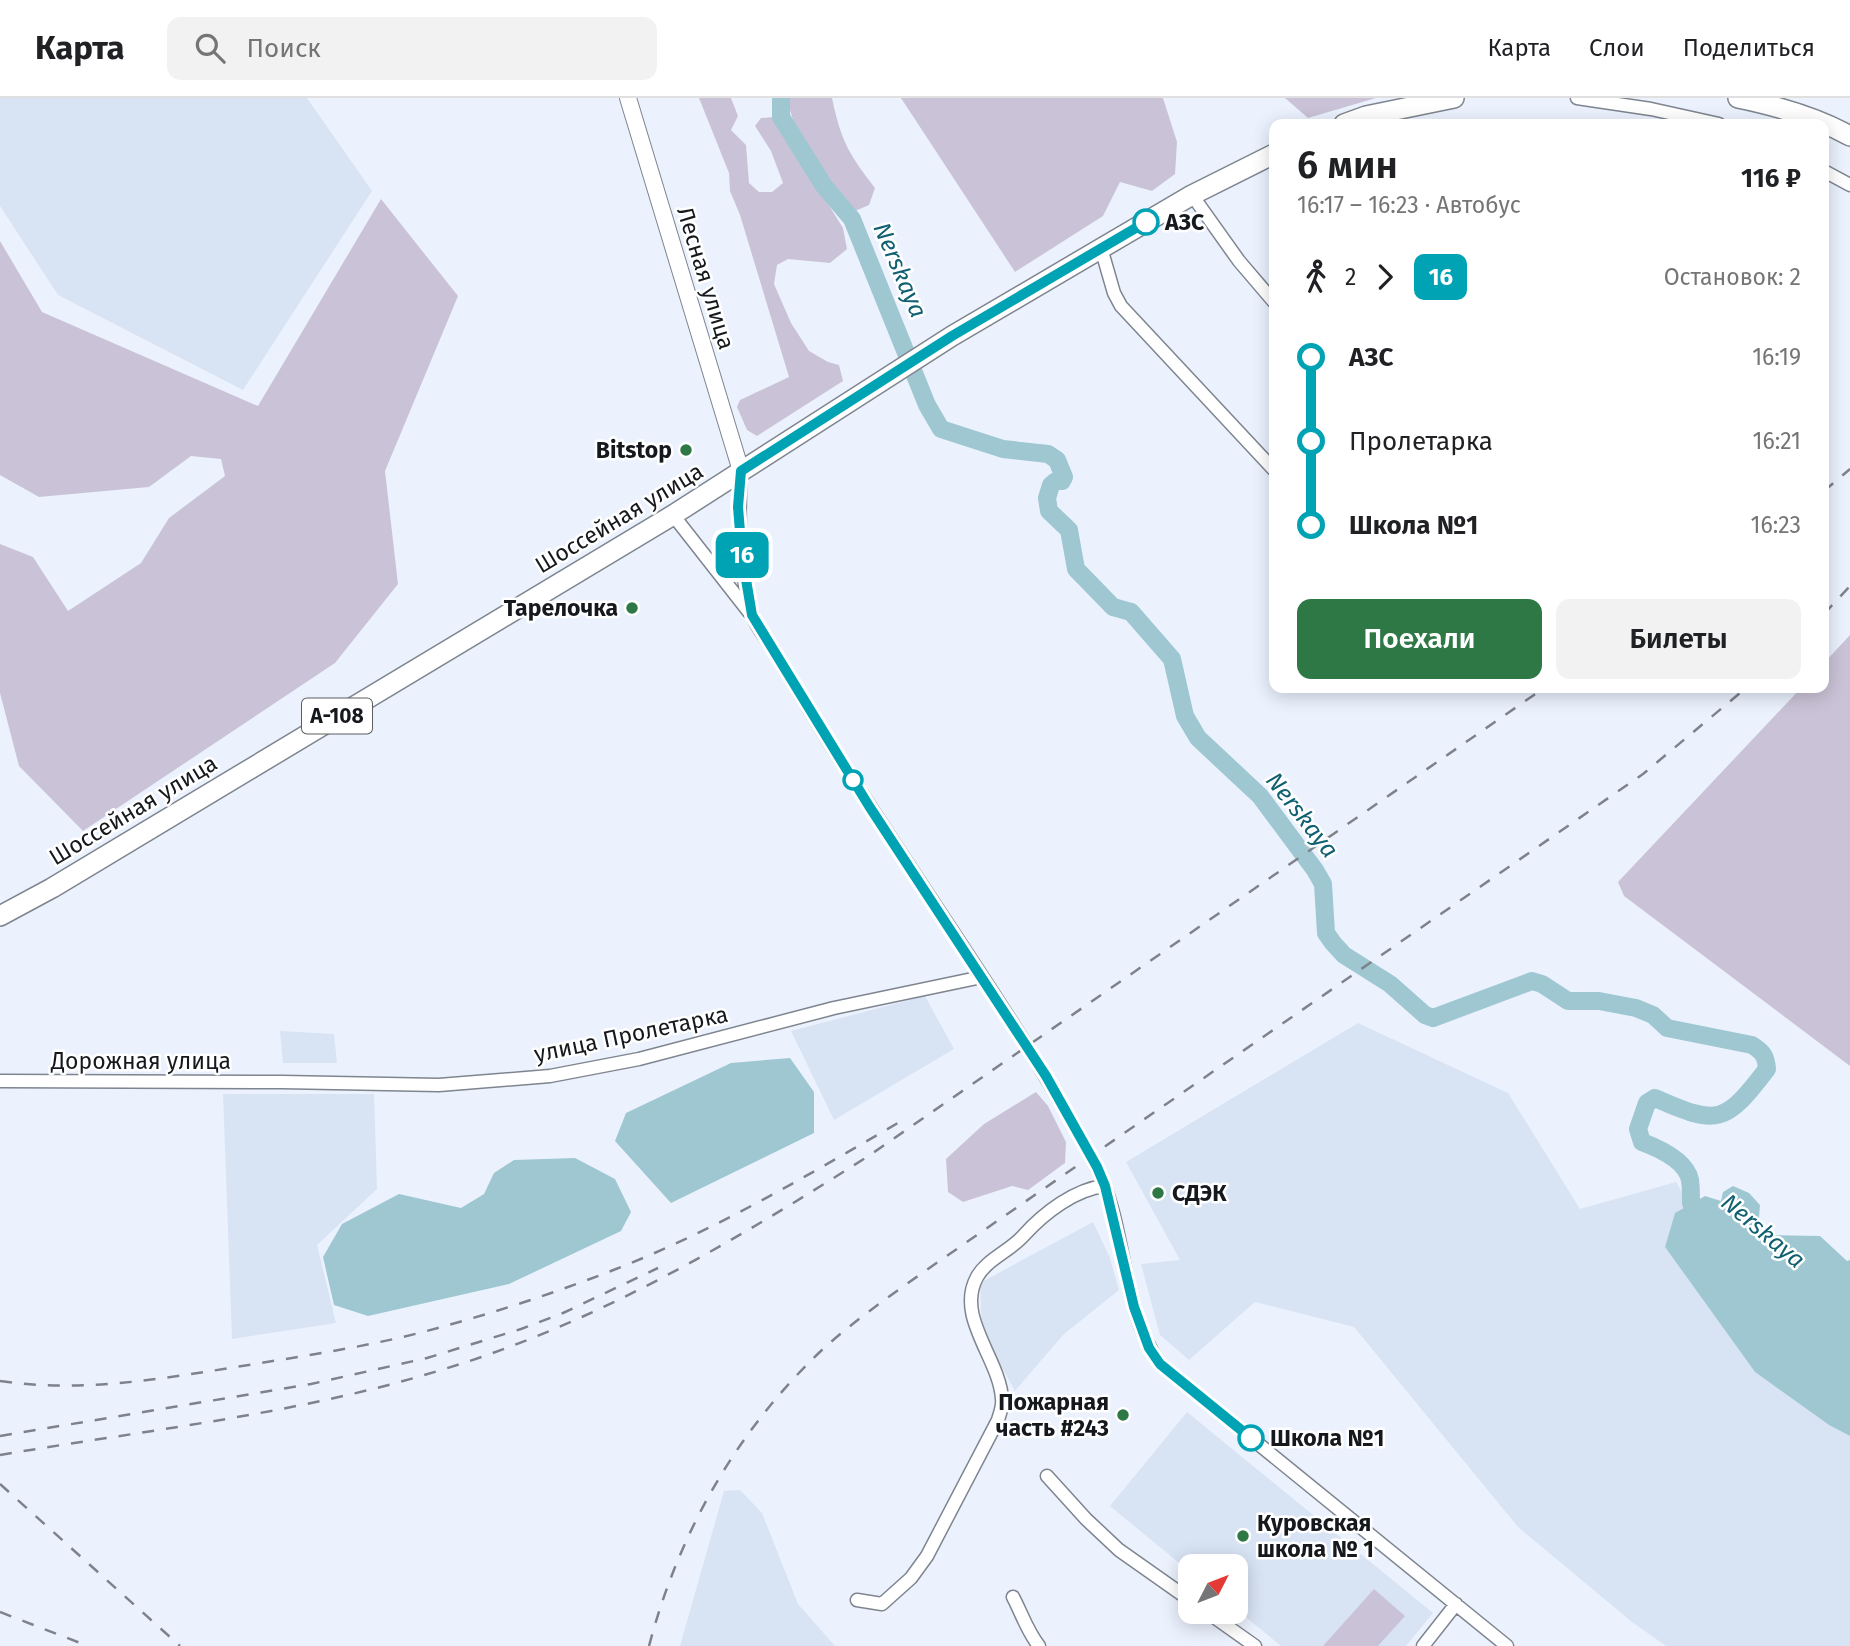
<!DOCTYPE html>
<html lang="ru">
<meta charset="utf-8">
<style>
:root{--surface:#fff;--page:#f2f2f2;--text:#202124;--muted:#757577;--line:#e0e0e0;--accent:#2e7846}
body{margin:0;font-family:"Fira Sans",sans-serif;background:var(--page);color:var(--text);height:100vh;display:flex;flex-direction:column;font-size:26px;white-space:nowrap}
*{box-sizing:border-box;margin:0}
p{font-size:23px;color:var(--muted)}
.icon{flex:none;width:38px;height:38px;fill:none;stroke:currentColor;stroke-width:2;stroke-linecap:round;stroke-linejoin:round}
.map{position:relative;flex:1;overflow:hidden}
.panel{position:absolute;left:1269px;top:21px;width:560px;height:574px;display:flex;flex-direction:column;background:var(--surface);border-radius:14px;box-shadow:0 4px 18px #0003}
.panel>*{flex:none}
.badge{padding:0 14px;border-radius:10px;font-size:24px;line-height:46px}
.needle{width:46px;rotate:48deg}
.controls{position:absolute;left:1178px;top:1456px;display:grid;gap:14px}
.controls a{display:grid;place-items:center;width:70px;height:70px;border-radius:14px;background:var(--surface);box-shadow:0 4px 18px #0003;font-size:35px}
.map>.badge{position:absolute;translate:-50% -50%;box-shadow:0 0 0 4px #fff}
.legs{display:flex;align-items:center;gap:10px;height:77px;padding:0 28px;font-size:23px}
.legs p{margin-inline-start:auto}
.headline{display:flex;align-items:center;justify-content:space-between;height:119px;padding:0 28px}
h1{font-size:38px;font-weight:600;line-height:52px}
.action{display:flex;gap:14px;margin-top:auto;padding:14px 28px}
.action a{flex:1;height:80px;border-radius:14px;background:var(--accent);color:#fff;font-size:28px;font-weight:600;line-height:80px;text-align:center}
.action a+a{background:var(--page);color:var(--text)}
ul{padding:0 28px;list-style:none}
li{display:flex;align-items:center;gap:24px;height:84px;font-size:26px}
li i{display:grid;place-items:center;width:10px;height:100%;margin:0 9px;background:currentColor}
li i::after{content:'';width:18px;height:18px;margin:-9px;border:5px solid;border-radius:50%;background:var(--surface)}
li p{margin-inline-start:auto}
li:first-child i{background:linear-gradient(#0000 50%,currentColor 0)}
li:last-child i{background:linear-gradient(currentColor 50%,#0000 0)}
header{display:flex;align-items:center;gap:42px;box-sizing:border-box;height:98px;padding:0 35px;background:var(--surface);border-bottom:2px solid var(--line)}
header strong{font-size:33px}
nav{display:flex;gap:38px;margin-inline-start:auto;font-size:24px}
.search{width:490px;height:63px;background:var(--page);display:flex;align-items:center;gap:18px;box-sizing:border-box;padding:0 24px;border-radius:14px;color:var(--muted);font-size:26px}
.map>svg:first-child{display:block}
.built{fill:#d8e3f4}
.green{fill:#cac3d7}
.water{fill:#9ec7d2}
.lines{fill:none;stroke-linecap:round;stroke-linejoin:round}
.river{stroke:#9ec7d2;stroke-width:18}
.minor-casing{stroke:#7e858f;stroke-width:15}
.major-casing{stroke:#7e858f;stroke-width:18}
.highway-casing{stroke:#7e858f;stroke-width:22}
.minor{stroke:#fff;stroke-width:12}
.major{stroke:#fff;stroke-width:16}
.highway{stroke:#fff;stroke-width:19}
.rail{stroke:#7e838b;stroke-width:2.5;stroke-dasharray:12 12;stroke-linecap:butt}
.line-1-casing{stroke:#fff;stroke-width:16}
.line-1{stroke:#00a3b4;stroke-width:10}
.stop-1-dot{fill:#fff;stroke:#00a3b4;stroke-width:3.5}
.poi-dot{fill:#2e7846;stroke:#fff;stroke-width:2.5}
.labels{text-anchor:middle;dominant-baseline:central;stroke-width:5;stroke-linejoin:round;paint-order:stroke}
.shield{fill:#fff;stroke:#5b5d60;stroke-width:2}
.shield-label{font-size:21px;font-weight:bold;fill:#15181c}
.stop-label{font-size:23px;font-weight:bold;fill:#15181c;stroke:#fff;text-anchor:start}
.street-label{font-size:23px;fill:#15181c;stroke:#fff}
.poi-label{font-size:23px;font-weight:bold;fill:#15181c;stroke:#fff;text-anchor:end}
.water-label{font-size:24px;font-style:italic;fill:#0f6070;stroke:#fff}
</style>
<header>
<strong>Карта</strong>
<div class="search"><svg class="icon" aria-label="search" viewBox="0 0 24 24"><circle cx="10" cy="10" r="6"/><path d="M15 15l6 6"/></svg>Поиск</div>
<nav><a>Карта</a><a>Слои</a><a>Поделиться</a></nav>
</header>
<div class="map">
<svg width="1850" height="1548" viewBox="0 0 1850 1548">
<rect width="100%" height="100%" fill="#ebf2fe"/>
<!-- built -->
<path class="built" d="M0,0H307L372,93L243,292L58,197L0,108Z
M925,898L954,951L834,1022L791,933Z
M1358,925L1508,995L1580,1111L1676,1084L1689,1107L1675,1115L1665,1149L1755,1274L1829,1327L1850,1338V1548H1666L1632,1524L1518,1429L1354,1229L1255,1204L1189,1262L1160,1237L1141,1166L1180,1162L1126,1064Z
M280,933L334,936L337,965H283Z
M223,996H374L377,1091L317,1147L336,1225L232,1241Z
M1093,1124L1110,1160L1119,1192L1063,1237L1015,1293L982,1233L980,1185Z
M1187,1314L1433,1515L1406,1548H1281L1236,1511V1468H1190V1474L1110,1408Z
M740,1392L762,1415L798,1506L835,1548H680L724,1393Z"/>
<!-- green -->
<path class="green" d="M699,0H731L738,18L731,32L746,47L749,85L759,94H772L783,85L771,53L755,28L761,20L774,19L843,130L847,151L830,165L788,161L777,167L774,186L791,225L809,253L828,264L839,267L843,283L757,338L747,332L737,309L740,302L789,279L740,117L730,93L729,75Z
M788,0H832C841,43 849,56 875,90L869,107L855,113C832,89 789,32 788,0Z
M901,0H1163L1177,44L1175,76L1152,93L1120,84L1103,118L1015,174Z
M1285,0H1376L1308,20Z
M381,101L458,198L385,373L398,486L335,565L83,733L19,668L0,595V446L33,459L68,513L141,465L169,420L225,378L221,361L191,358L149,389L39,399L0,377V143L42,214L258,308Z
M1850,537V968L1624,798L1618,784L1801,590H1824V565Z
M1036,994L1048,1008L1066,1044L1065,1065L1028,1092L1012,1088L963,1104L948,1094L946,1061L984,1026Z
M1374,1491L1405,1518L1378,1548H1323Z"/>
<!-- water -->
<path class="water" d="M790,960L814,994V1035L671,1105L615,1043L626,1015L731,965Z
M575,1060L615,1081L631,1114L621,1133L509,1186L368,1218L334,1207L323,1159L342,1126L399,1096L461,1110L484,1096L494,1075L514,1062Z
M1733,1088L1749,1095L1760,1107L1759,1120L1764,1137L1820,1138L1847,1163L1850,1162V1338L1829,1327L1755,1274L1665,1149L1675,1115L1705,1098L1721,1103L1723,1094Z"/>
<g class="lines">
<!-- river -->
<path class="river" d="M781,0V19L824,88L852,121L927,307L941,331L1003,351L1048,356L1057,362L1064,379L1062,383H1056L1051,387L1047,400L1049,413L1069,432L1076,471L1113,509L1131,514L1172,561L1185,618L1198,640L1260,698L1315,772L1323,786L1326,835L1333,845L1344,857L1390,886L1425,917L1433,920L1532,883L1542,886L1568,903H1599L1636,910L1653,917L1667,930L1752,947C1763,954 1766,958 1767,971C1725,1026 1718,1028 1655,1000L1647,1005L1638,1031L1642,1044C1658,1050 1686,1062 1690,1082C1691,1089 1691,1097 1691,1105L1709,1121"/>
<defs>
<path id="minor" d="M1577,0L1651,11L1719,26
M1824,73L1850,87
M1192,97L1239,163L1274,204
M1101,150L1114,195L1121,208L1274,372
M741,373C738,416 739,474 752,515C755,528 766,540 773,551C790,580 808,609 825,637C913,781 1016,917 1095,1066C1128,1129 1119,1208 1160,1266L1507,1548
M673,417L749,514
M0,983L282,984L439,987L550,978L639,961L834,910L982,879
M1047,1378L1086,1421L1119,1452L1190,1502
M1013,1499C1022,1516 1027,1533 1039,1548
M857,1502L882,1506L911,1480L927,1458L998,1322C1000,1315 1003,1308 1002,1301C1000,1261 955,1219 977,1179C986,1162 1010,1153 1024,1137C1044,1115 1075,1091 1105,1088
M1207,1514L1255,1548
M1423,1548L1456,1506"/>
<path id="major" d="M628,0L741,373"/>
<path id="highway" d="M1738,0C1777,8 1816,19 1850,38
M1344,26L1366,18L1454,0
M0,818L52,790L673,417L952,238L1192,97L1274,56"/>
</defs>
<!-- minor casing -->
<use href="#minor" class="minor-casing"/>
<!-- major casing -->
<use href="#major" class="major-casing"/>
<!-- highway casing -->
<use href="#highway" class="highway-casing"/>
<!-- minor -->
<use href="#minor" class="minor"/>
<!-- major -->
<use href="#major" class="major"/>
<!-- highway -->
<use href="#highway" class="highway"/>
<!-- rail -->
<path class="rail" d="M1824,393L1850,371
M1824,516L1850,488
M0,1283C82,1295 161,1281 242,1268C310,1257 379,1247 445,1228C503,1212 560,1193 616,1171C716,1132 810,1076 903,1022
M0,1338L311,1286L427,1260L521,1231L563,1215L658,1170
M0,1357C147,1332 299,1316 441,1272C595,1226 735,1143 870,1057L1544,590
M0,1386L180,1548
M0,1514L88,1548
M649,1548C679,1434 737,1332 823,1251C855,1222 890,1198 925,1173L1643,676L1746,590"/>
</g>
<g class="lines">
<defs>
<path id="line-1" d="M1146,124L952,238L741,373L738,409L742,458L752,517L869,708L1046,978L1097,1069L1105,1088L1134,1209L1149,1250L1160,1266L1251,1340"/>
</defs>
<!-- line-1 casing -->
<use href="#line-1" class="line-1-casing"/>
<!-- line-1 -->
<use href="#line-1" class="line-1"/>
</g>
<!-- markers -->
<g class="stop-1-dot">
<circle cx="1146" cy="124" r="12"/>
<circle cx="853" cy="682" r="9"/>
<circle cx="1251" cy="1340" r="12"/>
</g>
<g class="poi-dot">
<circle cx="686" cy="352" r="7"/>
<circle cx="632" cy="510" r="7"/>
<circle cx="1158" cy="1095" r="7"/>
<circle cx="1123" cy="1317" r="7"/>
<circle cx="1243" cy="1438" r="7"/>
</g>
<g class="labels">
<!-- shield labels -->
<rect class="shield" x="302" y="600.5" width="70" height="35" rx="5"/>
<g class="shield-label">
<text x="337" y="618">А-108</text>
</g>
<!-- stop labels -->
<g class="stop-label">
<text x="1165" y="124">АЗС</text>
<text x="1270" y="1340">Школа №1</text>
</g>
<!-- street labels -->
<g class="street-label">
<text transform="translate(706 180) rotate(73)">Лесная улица</text>
<text transform="translate(619 420) rotate(-31)">Шоссейная улица</text>
<text transform="translate(133 712) rotate(-31)">Шоссейная улица</text>
<text transform="translate(631 936) rotate(-12)">улица Пролетарка</text>
<text x="141" y="963">Дорожная улица</text>
</g>
<!-- poi labels -->
<g class="poi-label">
<text x="672" y="352">Bitstop</text>
<text x="618" y="510">Тарелочка</text>
<text x="1172" y="1095" text-anchor="start">СДЭК</text>
<text x="1109" y="1304">Пожарная<tspan x="1109" dy="26">часть #243</tspan></text>
<text x="1257" y="1425" text-anchor="start">Куровская<tspan x="1257" dy="26">школа № 1</tspan></text>
</g>
<!-- water labels -->
<g class="water-label">
<text transform="translate(900 172) rotate(67)">Nerskaya</text>
<text transform="translate(1302 717) rotate(52)">Nerskaya</text>
<text transform="translate(1763 1133) rotate(40)">Nerskaya</text>
</g>
</g>
</svg>
<div class="controls">
<a><svg class="needle" viewBox="-14 -14 28 28"><path d="M0-13l5 13h-10z" fill="#e53935"/><path d="M0 13l5-13h-10z" fill="#757577"/></svg></a>
</div>
<b class="badge" style="left:742px;top:457px;background:#00a3b4;color:#fff">16</b>
<section class="panel">
<div class="headline"><div><h1>6 мин</h1><p>16:17 – 16:23 · Автобус</p></div><b>116 ₽</b></div>
<div class="legs"><svg class="icon" aria-label="walk" viewBox="0 0 24 24"><circle cx="13" cy="4" r="2"/><path d="M13 8l-2 6 4 7M11 14l-3 7M7 12l3-4h3l4 4"/></svg>2<svg class="icon" aria-label="forward" viewBox="0 0 24 24"><path d="M9 5l7 7-7 7"/></svg><b class="badge" style="background:#00a3b4;color:#fff">16</b><p>Остановок: 2</p></div>
<ul>
<li><i style="color:#00a3b4"></i><b>АЗС</b><p>16:19</p></li>
<li><i style="color:#00a3b4"></i><span>Пролетарка</span><p>16:21</p></li>
<li><i style="color:#00a3b4"></i><b>Школа №1</b><p>16:23</p></li>
</ul>
<div class="action"><a>Поехали</a><a>Билеты</a></div>
</section>
</div>
